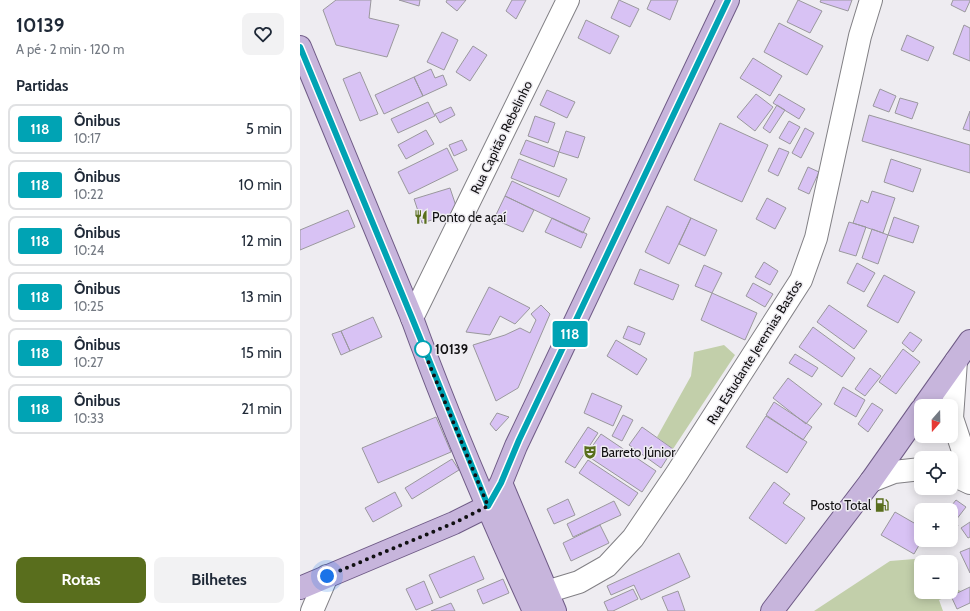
<!DOCTYPE html>
<html lang="pt">
<meta charset="utf-8">
<style>
:root{--surface:#fff;--page:#f2f2f3;--text:#1f2937;--muted:#747a83;--line:#e0e1e3;--accent:#596e1d}
body{margin:0;font-family:Cabin,sans-serif;background:var(--page);color:var(--text);height:100vh;display:flex;flex-direction:column;font-size:15px;white-space:nowrap}
*{box-sizing:border-box;margin:0}
p{font-size:13px;color:var(--muted)}
.icon{flex:none;width:22px;height:22px;fill:none;stroke:currentColor;stroke-width:2;stroke-linecap:round;stroke-linejoin:round}
.map{position:relative;flex:1;overflow:hidden}
.drawer{display:flex;flex-direction:column;background:var(--surface);width:300px}
.drawer>*{flex:none}
.badge{padding:0 8px;border-radius:3px;font-size:14px;line-height:26px}
.needle{width:26px;rotate:200deg}
.tools{position:absolute;left:614px;top:399px;display:grid;gap:8px}
.tools a{display:grid;place-items:center;width:44px;height:44px;border-radius:8px;background:var(--surface);box-shadow:0 2px 10px #0003;font-size:20px}
.you{position:absolute;width:20px;height:20px;margin:-10px;border:3px solid #fff;border-radius:50%;background:#1a73e8;box-shadow:0 0 0 6px #1a73e833}
.map>.badge{position:absolute;translate:-50% -50%;box-shadow:0 0 0 2px #fff}
h2{padding:0 16px;font-size:15px;line-height:36px}
.round{display:grid;place-items:center;flex:none;width:42px;height:42px;border-radius:8px;background:var(--page)}
.summary{display:flex;align-items:center;justify-content:space-between;height:68px;padding:0 16px}
h1{font-size:19px;font-weight:700;line-height:30px}
.primary-button{display:flex;gap:8px;margin-top:auto;padding:8px 16px}
.primary-button a{flex:1;height:46px;border-radius:8px;background:var(--accent);color:#fff;font-size:16px;font-weight:700;line-height:46px;text-align:center}
.primary-button a+a{background:var(--page);color:var(--text)}
ul{padding:0;list-style:none}
li{display:flex;align-items:center;gap:12px;height:50px;margin:0 8px 6px;padding:0 8px;border:2px solid var(--line);border-radius:8px}
li div{flex:1}
li b{display:block;font-size:15px}
li em{font-style:normal}
li .badge{min-width:44px;font-weight:700;text-align:center}
main{display:flex;flex:1;min-height:0}
.map>svg:first-child{display:block}
.green{fill:#c2cfaa}
.building{fill:#d8c2f4;stroke:#9a989d}
.lines{fill:none;stroke-linecap:round;stroke-linejoin:round}
.minor-casing{stroke:#828085;stroke-width:24}
.major-casing{stroke:#6f5b86;stroke-width:24}
.minor{stroke:#fff;stroke-width:22}
.major{stroke:#c7b5dc;stroke-width:22}
.line-casing{stroke:#fff;stroke-width:9}
.line{stroke:#00a3b4;stroke-width:6}
.walk{stroke:#111012;stroke-width:4;stroke-dasharray:0 7.2}
.stop-dot{fill:#fff;stroke:#00a3b4;stroke-width:2}
.labels{text-anchor:middle;dominant-baseline:central;stroke-width:3;stroke-linejoin:round;paint-order:stroke}
.street-label{font-size:13px;fill:#111012;stroke:#eeecf1}
.poi-label{font-size:13px;fill:#111012;stroke:#eeecf1;text-anchor:start}
.stop-label{font-size:13px;font-weight:bold;fill:#111012;stroke:#eeecf1;text-anchor:start}
</style>
<main>
<section class="drawer">
<div class="summary"><div><h1>10139</h1><p>A pé · 2 min · 120 m</p></div><a class="round"><svg class="icon" aria-label="heart" viewBox="0 0 24 24"><path d="M12 20l-8-8c-3-5 5-10 8-4 3-6 11-1 8 4z"/></svg></a></div>
<h2>Partidas</h2>
<ul>
<li><span class="badge" style="background:#00a3b4;color:#fff">118</span><div><b>Ônibus</b><p>10:17</p></div><em>5 min</em></li>
<li><span class="badge" style="background:#00a3b4;color:#fff">118</span><div><b>Ônibus</b><p>10:22</p></div><em>10 min</em></li>
<li><span class="badge" style="background:#00a3b4;color:#fff">118</span><div><b>Ônibus</b><p>10:24</p></div><em>12 min</em></li>
<li><span class="badge" style="background:#00a3b4;color:#fff">118</span><div><b>Ônibus</b><p>10:25</p></div><em>13 min</em></li>
<li><span class="badge" style="background:#00a3b4;color:#fff">118</span><div><b>Ônibus</b><p>10:27</p></div><em>15 min</em></li>
<li><span class="badge" style="background:#00a3b4;color:#fff">118</span><div><b>Ônibus</b><p>10:33</p></div><em>21 min</em></li>
</ul>
<div class="primary-button"><a>Rotas</a><a>Bilhetes</a></div>
</section>
<div class="map">
<svg width="670" height="611" viewBox="0 0 670 611">
<rect width="100%" height="100%" fill="#eeecf1"/>
<!-- green -->
<path class="green" d="M424,345L435,355L373,449L357,437L391,376L394,352Z
M627,558L628,562H621V592H651V587L661,591L639,600L643,611H514L590,561Z"/>
<!-- building -->
<path class="building" d="M36,0H71L69,18L99,25L87,57L36,45L23,10Z
M99,0H120L119,6Z
M147,0H166L157,11L146,2Z
M212,0H226L216,19L206,11Z
M319,0L339,9L330,27L311,18Z
M351,0H378L370,20L347,9Z
M498,0L522,11L510,33L487,22Z
M521,0H552L548,11L520,2Z
M653,0H670V1L665,12L651,5Z
M286,20L319,36L310,54L278,38Z
M479,23L523,46L507,75L464,52Z
M664,25L670,28V61L653,54Z
M142,32L158,40L144,70L127,62Z
M607,35L634,47L628,61L601,50Z
M173,46L187,55L170,81L156,72Z
M453,58L482,76L470,96L440,78Z
M131,69L135,78L143,75L147,85L123,96L114,77Z
M60,72L78,114L60,121L43,79Z
M114,77L123,96L84,114L75,95Z
M580,89L596,96L589,112L573,106Z
M247,90L275,102L267,118L240,105Z
M456,94L473,107L455,131L437,117Z
M479,94L505,109L499,119L473,103Z
M600,98L618,103L612,119L595,113Z
M128,102L135,116L98,133L91,119Z
M477,105L485,110L470,133L463,128Z
M151,107L155,115L140,123L135,114Z
M670,111V131L663,129Z
M569,115L670,145V173L562,141Z
M235,116L255,123L248,143L228,136Z
M489,121L500,127L490,144L479,138Z
M420,123L468,145L442,202L394,180Z
M505,128L514,133L501,158L492,153Z
M126,130L134,144L106,159L98,145Z
M266,131L285,137L278,158L259,152Z
M162,140L167,150L154,156L149,145Z
M226,140L259,152L254,167L220,154Z
M147,148L158,170L109,194L98,172Z
M479,148L489,152L478,176L468,171Z
M219,159L267,179L259,197L211,178Z
M591,159L621,169L613,192L584,182Z
M508,167L519,172L509,194L498,189Z
M212,181L290,218L283,233L205,196Z
M150,188L158,212L122,223L114,199Z
M572,191L595,198L583,233L553,223L561,200L568,203Z
M205,196L234,210L223,232L194,219Z
M467,198L486,208L475,229L456,219Z
M367,206L391,218L369,264L345,252Z
M48,210L55,227L0,250V230Z
M594,217L619,226L613,243L588,235Z
M252,218L287,234L281,248L245,232Z
M391,218L417,230L405,256L379,244Z
M549,222L566,227L556,256L539,251Z
M572,229L588,235L578,264L562,258Z
M464,262L478,271L470,285L455,277Z
M557,263L575,273L564,292L547,283Z
M404,265L422,273L412,293L395,286Z
M340,269L379,285L373,300L334,284Z
M584,275L615,292L598,323L567,306Z
M453,283L473,294L465,307L446,296Z
M189,287L230,308L215,324L200,316L190,335L166,332Z
M412,293L457,313L445,340L401,320Z
M241,305L250,314L218,388L196,401L173,345L205,335L220,328L230,333L236,320L231,314Z
M529,305L567,331L554,349L517,322Z
M73,317L82,337L50,351L41,331Z
M328,326L345,333L340,345L323,338Z
M513,327L555,358L542,377L499,347Z
M41,331L50,351L41,355L32,334Z
M610,332L622,340L613,352L602,343Z
M316,340L347,359L337,375L307,356Z
M603,349L620,362L596,394L579,382Z
M495,354L518,368L512,377L489,363Z
M570,368L581,376L565,396L555,389Z
M488,378L522,404L506,424L473,398Z
M543,387L565,400L556,417L534,404Z
M292,393L322,406L313,426L284,413Z
M474,402L512,427L503,440L466,415Z
M572,403L583,410L568,432L558,424Z
M197,413L209,417L196,431L190,424Z
M323,415L333,420L322,441L312,436Z
M466,416L507,442L487,473L446,447Z
M136,417L151,452L78,483L62,448Z
M288,427L298,433L275,468L265,462Z
M342,427L373,449L361,468L329,445Z
M301,434L356,471L342,492L286,455Z
M152,459L159,470L112,499L105,488Z
M288,460L338,493L329,506L279,473Z
M474,482L490,494L483,503L505,518L486,544L449,518Z
M95,492L102,506L73,522L65,508Z
M268,499L275,515L254,524L247,509Z
M656,500L666,507L656,520L651,516V510H648Z
M314,501L321,515L273,537L267,524Z
M595,512L621,527L622,540L614,554L581,535Z
M651,521L658,525L651,538Z
M670,522V537L668,538L661,528Z
M300,525L309,543L271,561L263,543Z
M670,548V573L660,552Z
M379,553L390,577L341,600L334,585L311,595L307,586Z
M174,556L184,579L140,598L129,575Z
M203,579L209,593L183,604L177,590Z
M124,581L133,603L116,610L106,589Z
M670,587V603L657,609L651,596Z
M333,589L338,599L313,611H308L304,602Z
M378,591L385,611H368L362,597Z
M151,603L155,611H131Z"/>
<g class="lines">
<defs>
<path id="minor" d="M112,318L268,0
M656,361L652,418L662,448L670,466
M651,474L670,483
M571,481L594,472L621,469
M246,592L279,582L307,566L333,538L377,473L501,280L516,238L560,36L571,0
M12,611L27,576"/>
<path id="major" d="M0,47L112,318C148,417 190,515 234,611
M624,406L670,341
M201,483L255,611
M0,588L154,523L188,506L201,483L216,446L428,0
M472,611L571,481L621,410"/>
</defs>
<!-- minor casing -->
<use href="#minor" class="minor-casing"/>
<!-- major casing -->
<use href="#major" class="major-casing"/>
<!-- minor -->
<use href="#minor" class="minor"/>
<!-- major -->
<use href="#major" class="major"/>
</g>
<g class="lines">
<defs>
<path id="line" d="M0,47L112,318L188,506L201,483L219,440L428,0"/>
</defs>
<!-- line casing -->
<use href="#line" class="line-casing"/>
<!-- line -->
<use href="#line" class="line"/>
<!-- walk -->
<path class="walk" d="M27,576L154,523L188,506L123,349"/>
</g>
<!-- icons -->
<defs>
<symbol id="restaurant-bare" viewBox="-9 -9 18 18"><path d="M-5-6h1v4h1v-4h1v4h1v-4h1v5L-1.5 .5V6h-2V.5L-5-1ZM5-6V6H3V1.5H1.5Q1.5-4 5-6Z" fill="#596e1d" stroke="#eeecf1" stroke-width="2.5" paint-order="stroke"/></symbol>
<symbol id="theatre-bare" viewBox="-9 -9 18 18"><path d="M-5-5.5Q0-4 5-5.5V0Q5 5 0 6Q-5 5-5 0ZM-3.3-2.5H-1v1.5H-3.3ZM1-2.5H3.3v1.5H1ZM-2.8 1Q0 5.5 2.8 1Z" fill="#596e1d" stroke="#eeecf1" stroke-width="2.5" paint-order="stroke"/></symbol>
<symbol id="fuel-bare" viewBox="-9 -9 18 18"><path d="M-5.5-6h7V0h2V4h1.3V-2.5L3-4.5l.8-.8L6-3V5H2.5V1h-1V6h-7ZM-4.2-4.7v3.2H.2V-4.7Z" fill="#596e1d" stroke="#eeecf1" stroke-width="2.5" paint-order="stroke"/></symbol>
</defs>
<g fill-rule="evenodd">
<use href="#restaurant-bare" x="111" y="207" width="20" height="20"/>
<use href="#theatre-bare" x="280" y="442" width="20" height="20"/>
<use href="#fuel-bare" x="572" y="495" width="20" height="20"/>
</g>
<!-- markers -->
<circle class="stop-dot" cx="123" cy="349" r="8"/>
<g class="labels">
<!-- street labels -->
<g class="street-label">
<text transform="translate(201 137) rotate(-64)">Rua Capitão Rebelinho</text>
<text transform="translate(454 352) rotate(-58)">Rua Estudante Jeremias Bastos</text>
</g>
<!-- poi labels -->
<g class="poi-label">
<text x="132" y="217">Ponto de açaí</text>
<text x="301" y="452">Barreto Júnior</text>
<text x="571" y="505" text-anchor="end">Posto Total</text>
</g>
<!-- stop labels -->
<g class="stop-label">
<text x="135" y="349">10139</text>
</g>
</g>
</svg>
<div class="tools">
<a><svg class="needle" viewBox="-14 -14 28 28"><path d="M0-13l5 13h-10z" fill="#e53935"/><path d="M0 13l5-13h-10z" fill="#747a83"/></svg></a>
<a><svg class="icon" aria-label="locate" viewBox="0 0 24 24"><circle cx="12" cy="12" r="6"/><path d="M12 2v4M12 18v4M2 12h4M18 12h4"/></svg></a>
<a>+</a>
<a>−</a>
</div>
<div class="you" style="left:27px;top:576px"></div>
<b class="badge" style="left:270px;top:334px;background:#00a3b4;color:#fff">118</b>
</div>
</main>
